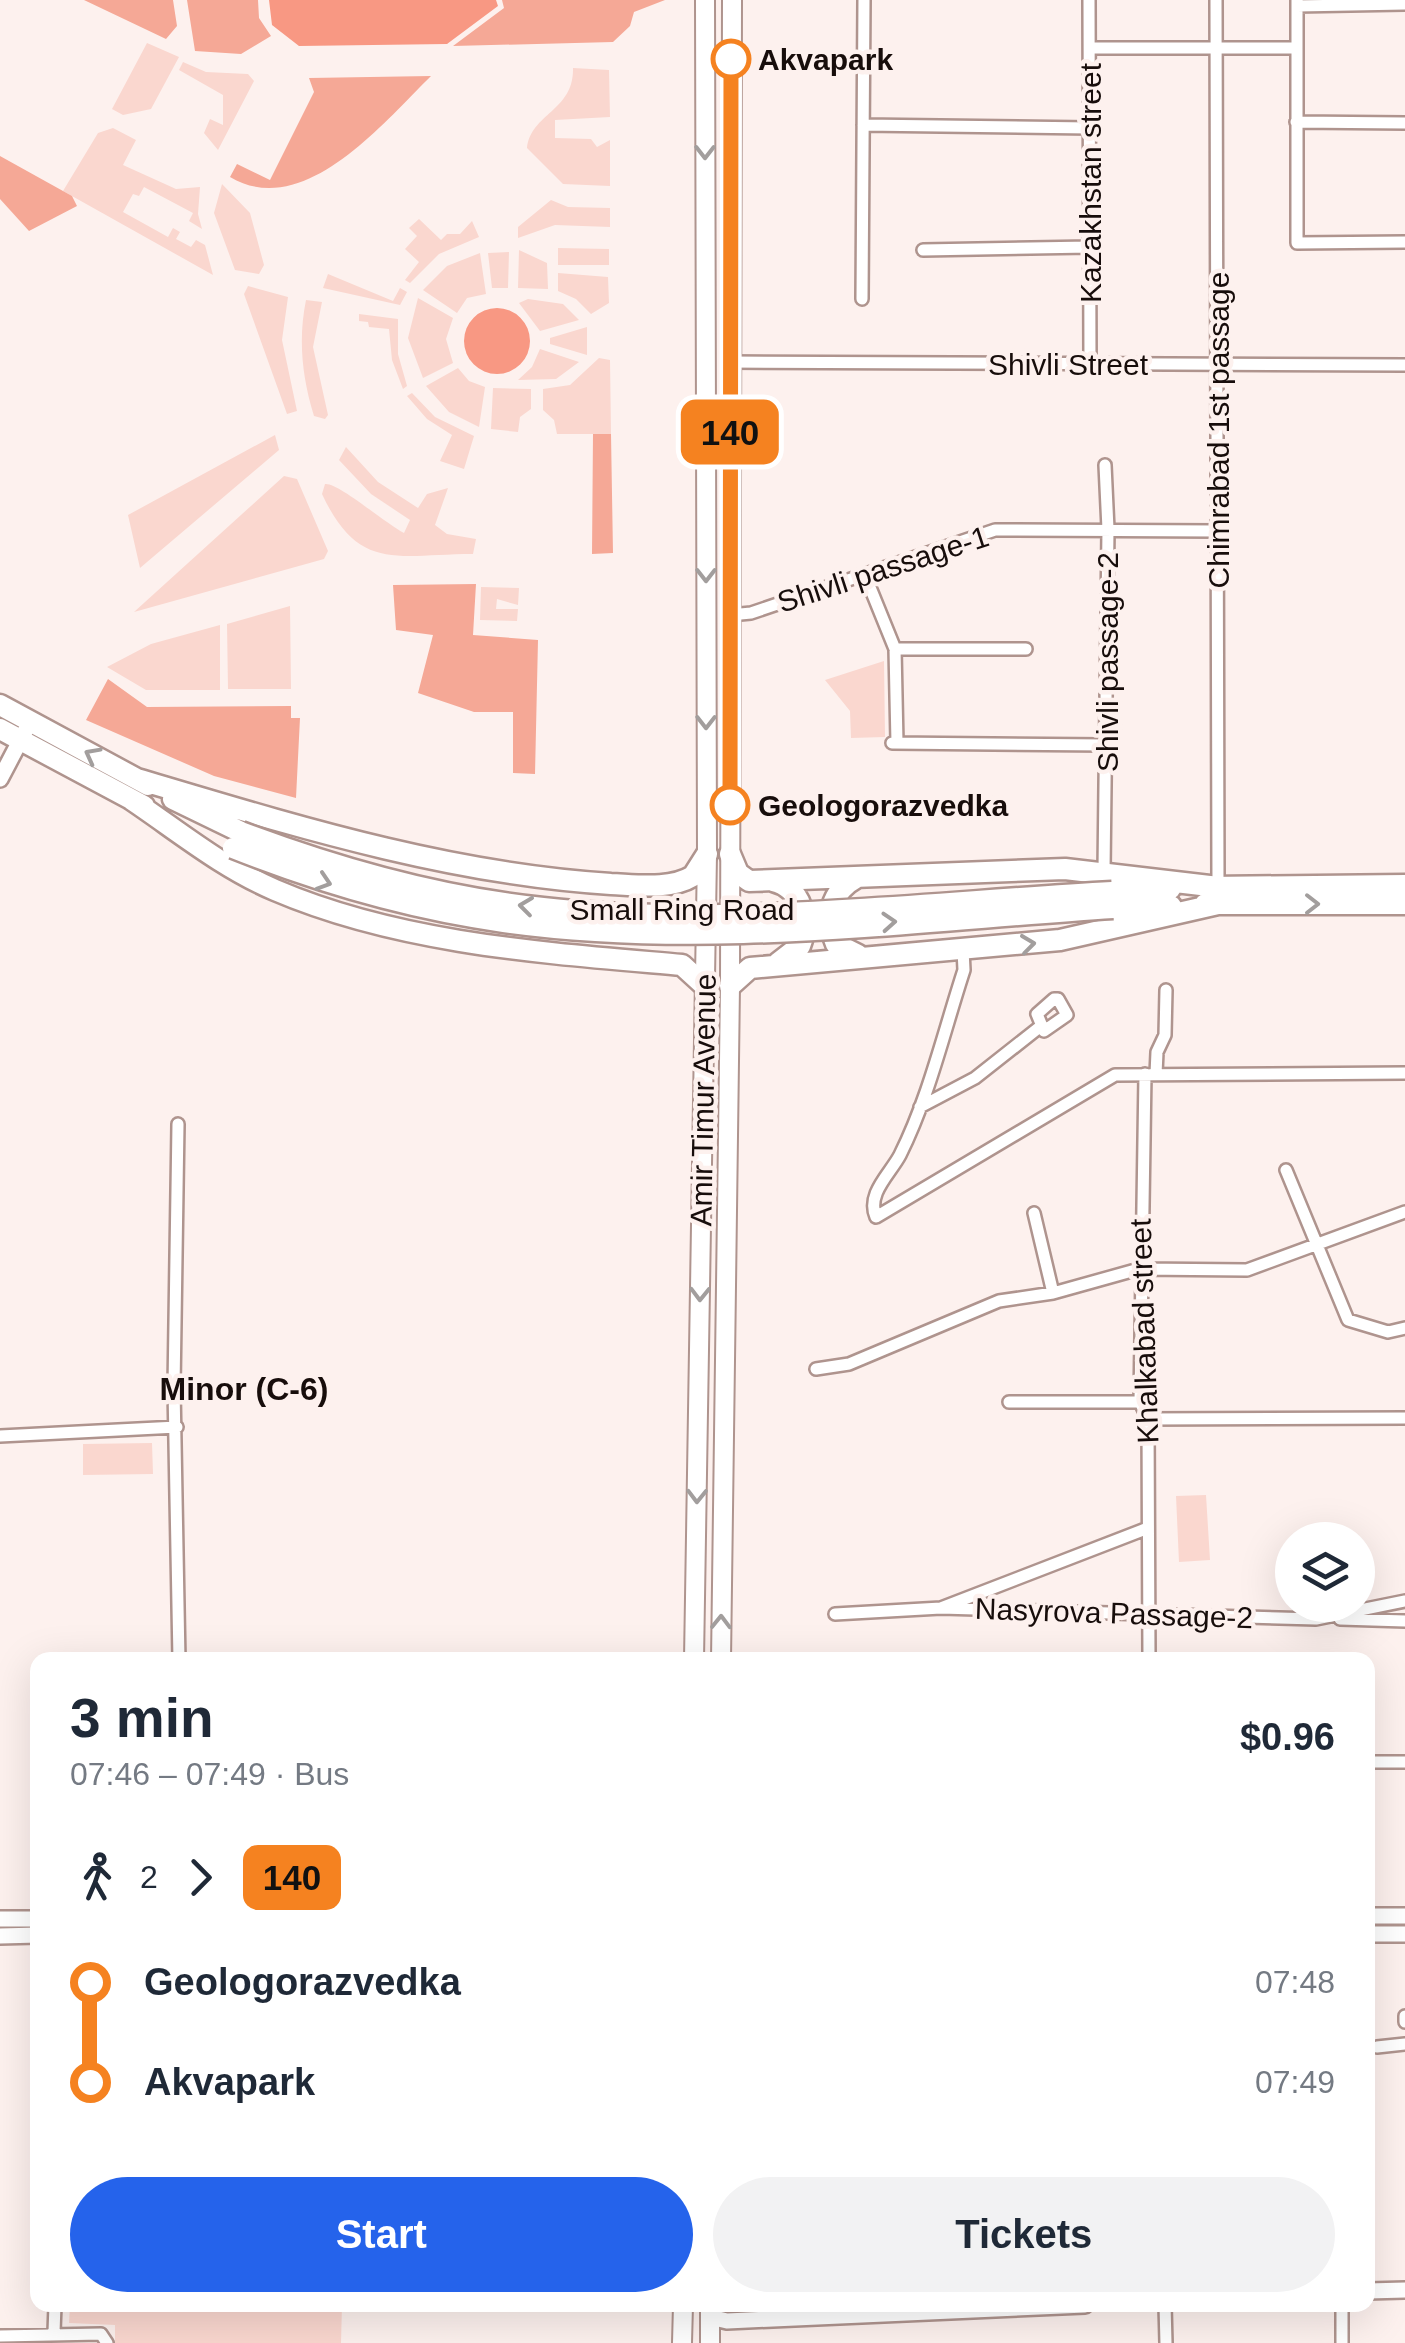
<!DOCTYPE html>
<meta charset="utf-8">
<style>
:root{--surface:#fff;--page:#f2f2f3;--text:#1f2937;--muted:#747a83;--accent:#2563eb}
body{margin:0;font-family:Helvetica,sans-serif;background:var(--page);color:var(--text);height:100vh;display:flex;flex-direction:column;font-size:38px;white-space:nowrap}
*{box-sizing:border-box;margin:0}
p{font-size:32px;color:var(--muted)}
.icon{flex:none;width:55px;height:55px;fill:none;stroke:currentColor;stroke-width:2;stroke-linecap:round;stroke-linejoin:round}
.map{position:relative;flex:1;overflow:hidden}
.side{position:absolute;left:30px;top:1652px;width:1345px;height:660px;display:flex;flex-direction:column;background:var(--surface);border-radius:20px;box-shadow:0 10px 40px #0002}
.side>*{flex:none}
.badge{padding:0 20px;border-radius:15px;font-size:35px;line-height:65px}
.buttons{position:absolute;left:1275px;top:1522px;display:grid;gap:20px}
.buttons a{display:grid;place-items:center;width:100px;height:100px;border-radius:50%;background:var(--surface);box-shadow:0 10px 40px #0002;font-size:50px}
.map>.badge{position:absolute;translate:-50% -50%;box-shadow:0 0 0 5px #fff}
.legs{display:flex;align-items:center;gap:15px;height:110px;padding:0 40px;font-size:32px}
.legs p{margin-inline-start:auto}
.overview{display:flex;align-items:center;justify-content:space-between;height:170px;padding:0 40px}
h1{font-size:55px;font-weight:600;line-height:75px}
.button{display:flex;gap:20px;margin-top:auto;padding:20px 40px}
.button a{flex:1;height:115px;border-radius:60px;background:var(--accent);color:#fff;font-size:40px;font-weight:600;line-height:115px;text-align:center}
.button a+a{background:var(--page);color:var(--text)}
ul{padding:0 40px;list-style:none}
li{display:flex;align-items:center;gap:35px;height:100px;font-size:38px}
li i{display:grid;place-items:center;width:15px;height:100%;margin:0 12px;background:currentColor}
li i::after{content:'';width:25px;height:25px;margin:-12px;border:8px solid;border-radius:50%;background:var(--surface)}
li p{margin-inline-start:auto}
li:first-child i{background:linear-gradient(#0000 50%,currentColor 0)}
li:last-child i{background:linear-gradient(currentColor 50%,#0000 0)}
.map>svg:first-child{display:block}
.green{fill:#fad7cf}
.forest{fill:#f5a896}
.water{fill:#f89883}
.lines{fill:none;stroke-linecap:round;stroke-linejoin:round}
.street-casing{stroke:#af948e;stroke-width:16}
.secondary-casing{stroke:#af948e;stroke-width:20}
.primary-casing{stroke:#af948e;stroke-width:22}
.highway-casing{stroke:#af948e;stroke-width:25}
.street{stroke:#fff;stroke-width:11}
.secondary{stroke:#fff;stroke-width:15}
.primary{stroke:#fff;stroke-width:18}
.highway{stroke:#fff;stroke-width:20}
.highway-bridge-casing{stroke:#af948e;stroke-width:25;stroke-linecap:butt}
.highway-bridge{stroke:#fff;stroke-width:20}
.oneway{stroke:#a29e9d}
.line-1-casing{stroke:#fff;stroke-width:22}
.line-1{stroke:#f58220;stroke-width:15}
.stop-1-dot{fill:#fff;stroke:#f58220;stroke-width:5}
.labels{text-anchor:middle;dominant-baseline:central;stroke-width:9;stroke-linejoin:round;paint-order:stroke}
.stop-label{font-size:30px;font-weight:bold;fill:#170d0b;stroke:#fdf1ee;text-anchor:start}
.street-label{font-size:30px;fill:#170d0b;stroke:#fdf1ee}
.neighbourhood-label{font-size:32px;font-weight:bold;fill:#170d0b;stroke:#fdf1ee}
</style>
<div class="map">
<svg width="1405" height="2343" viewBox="0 0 1405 2343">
<rect width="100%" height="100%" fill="#fdf1ee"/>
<!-- green -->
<path class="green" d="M147,43L179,57L151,109L123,115L112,109Z
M183,62L206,72L248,74L254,81L218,150L204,133L210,119L223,125V95L179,70Z
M573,68L609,70L610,117L555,120V138L591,139L597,147L610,140V186L563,184L527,148C531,113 574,111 573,68Z
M113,128L136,140L123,165L176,189L200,187L198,214L202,229L189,221L193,213L144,187L139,196L133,194L123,212L168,237L173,228L180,232L176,239L191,247L196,240L205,245L213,275L63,191L98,133Z
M222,184L250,213L264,265L259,274L235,270L214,213Z
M551,200L568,207L610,208V227L555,225L518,238V227Z
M419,219L441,240L447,234H460L472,221L479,237L439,254L410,283L405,280L419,262L405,249L417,236L409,228Z
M558,248L609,249V265H558Z
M519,250L547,263L548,289L518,288Z
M509,252L508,288H492L488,253Z
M480,253L486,294L467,298L457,313L423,290L447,266Z
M558,273L608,277L609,303L591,314L576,299L558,291Z
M328,274L393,301L400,288L407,292L400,305L323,288Z
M248,286L288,297L282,340L297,411L287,414L244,294Z
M418,298L453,318L446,339L453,363L423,378L408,338Z
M528,299L563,304L579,320L540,331L519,303Z
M306,300L322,302L313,347L328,415L325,419L314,416C302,377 298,340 306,300Z
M359,314L398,319V354L407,386L403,389L392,360L389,329L369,327L368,322L359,321Z
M587,327V355L550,344V338Z
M540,349L579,362L556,379L518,380L532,367Z
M599,358L610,360L611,434H557L554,420L543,410V389L570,385Z
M458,368L469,381L485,387L479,427L449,412L426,386Z
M493,388L531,389V409L520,417L518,432L491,429Z
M412,393L435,417L474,436L464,469L440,461L452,435L427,419L407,396Z
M275,435L279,450L140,568L128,515Z
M346,447L378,482L418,508L427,494L448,488L435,525L447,534L476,539L473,554C397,554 359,573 322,494L325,484C338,482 386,524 404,533L410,520L371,494L339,460Z
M284,476L297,479L328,551L324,559L134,612Z
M481,587L519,588L518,605L497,599L496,609H518L517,621L480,620Z
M290,606L291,689H228L227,624Z
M220,625V690H146L107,667L151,644Z
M884,661L885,737L851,738L850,711L825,680Z
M152,1443L153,1474L83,1475V1444Z
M1206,1495L1210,1560L1179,1562L1176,1496Z
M70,2305H342L341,2343H115V2325L69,2323Z"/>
<!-- forest -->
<path class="forest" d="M84,0H173L177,26L166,39Z
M187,0H258L259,18L271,36L241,54L195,51Z
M502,0H665L634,12L630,26L613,42L453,46L504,8Z
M431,76C384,122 304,221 230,177L237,164L270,180L314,92L309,78Z
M0,156L72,196L77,206L29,231L0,199Z
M593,434H611L613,553L592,554Z
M476,584L473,635L538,640L535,774L513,773V712H474L418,693L433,635L396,630L393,585Z
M108,679L147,707L291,706V718H300L296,798L214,776L86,720Z"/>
<!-- water -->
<path class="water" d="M269,0H496L498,6L447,44L299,46L272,25Z
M464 341a33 33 0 1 1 66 0a33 33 0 1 1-66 0Z"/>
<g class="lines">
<defs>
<path id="street" d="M1089,0L1090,365
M1216,0L1218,887
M1297,0V243L1405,242
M1297,6L1405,4
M1091,48H1297
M1296,122L1405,123
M863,125L1090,128
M923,250L1090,247
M862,299L864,0
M730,362L1405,365
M865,575L895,649L897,743
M730,615L751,613L995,530L1217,531
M895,649H1026
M892,743L1106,745
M1104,871L1108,529L1105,465
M963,950L964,970C944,1031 929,1097 900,1155C890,1174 866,1194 876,1217L1115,1075L1405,1073
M1054,999H1058L1067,1015L1044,1031L1037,1014Z
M1145,1074L1140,1402L1148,1419L1149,1660
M1156,1074L1157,1052L1165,1035L1166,990
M920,1107L975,1078L1041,1026
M178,1124L174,1388L179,1660
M1286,1170L1348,1320L1388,1332L1405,1328
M1034,1213L1053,1293
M816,1369L849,1364L999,1301L1053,1293L1139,1269L1247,1270L1405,1212
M1009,1402H1140
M1148,1419L1405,1418
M0,1436L177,1427
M941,1608L1316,1619L1405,1601
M835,1614L941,1608L1148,1528
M1340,1619L1405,1621
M1368,1762H1405
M1405,2016V2022
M1377,2047L1405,2044
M1165,2305L1166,2343
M1342,2305V2343
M54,2332L55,2305
M0,2336L101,2334L107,2343"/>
<path id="secondary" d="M0,779L30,722
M1368,1916H1405
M0,1919H38
M1368,1934H1405
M0,1936L38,1935
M1368,2291L1405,2290
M710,2317L727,2321L1085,2305"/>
<path id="primary" d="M694,1660L707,854L705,0
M721,1660L730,986L732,0
M682,2343L683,2305
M710,2343V2305"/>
<path id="highway" d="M0,705L148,785
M0,729L144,806
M137,779C292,825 448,874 611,884C637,885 670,890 693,876L707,854
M173,799L241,832
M132,800C178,831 223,868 275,890C401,944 546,953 682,965L705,986
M730,854L738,873L749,881L1065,869L1218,887
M856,878C830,892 825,918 836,944L858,955
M773,881C802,888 810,920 800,946L778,963
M1209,887L1405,885
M1112,892L1170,889
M1205,904H1405
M1113,908L1171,906
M730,986L750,968L1060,940L1218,904"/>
</defs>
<!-- street casing -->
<use href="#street" class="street-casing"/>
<!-- secondary casing -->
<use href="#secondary" class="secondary-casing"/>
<!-- primary casing -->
<use href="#primary" class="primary-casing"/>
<!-- highway casing -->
<use href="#highway" class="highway-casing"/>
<!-- street -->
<use href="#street" class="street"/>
<!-- secondary -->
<use href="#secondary" class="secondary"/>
<!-- primary -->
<use href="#primary" class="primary"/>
<!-- highway -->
<use href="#highway" class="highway"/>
<defs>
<path id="highway-bridge" d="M241,832C339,869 439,897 543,908C725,928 929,902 1112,892
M233,848C321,883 410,909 504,922C704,950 913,921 1113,908"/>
</defs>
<!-- highway-bridge casing -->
<use href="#highway-bridge" class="highway-bridge-casing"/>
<!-- highway-bridge -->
<use href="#highway-bridge" class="highway-bridge"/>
</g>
<!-- one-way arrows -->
<defs><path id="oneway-chevron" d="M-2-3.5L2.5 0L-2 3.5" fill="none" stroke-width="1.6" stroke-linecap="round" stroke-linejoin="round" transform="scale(2.5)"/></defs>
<g class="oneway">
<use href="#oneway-chevron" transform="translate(705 152) rotate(90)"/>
<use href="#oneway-chevron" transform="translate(706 575) rotate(90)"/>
<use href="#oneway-chevron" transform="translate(706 722) rotate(90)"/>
<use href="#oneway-chevron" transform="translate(92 755) rotate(-152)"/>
<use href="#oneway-chevron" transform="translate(324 882) rotate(18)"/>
<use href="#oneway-chevron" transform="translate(1312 904)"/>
<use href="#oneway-chevron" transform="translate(526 906) rotate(-173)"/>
<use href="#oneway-chevron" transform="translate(889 922) rotate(-4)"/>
<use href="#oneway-chevron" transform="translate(1028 944) rotate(-7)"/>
<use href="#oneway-chevron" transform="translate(700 1294) rotate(91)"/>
<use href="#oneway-chevron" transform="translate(697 1496) rotate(91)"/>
<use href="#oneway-chevron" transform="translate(721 1622) rotate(-89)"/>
</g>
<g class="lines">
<defs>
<path id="line-1" d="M730,805L731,59"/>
</defs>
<!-- line-1 casing -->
<use href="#line-1" class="line-1-casing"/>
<!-- line-1 -->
<use href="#line-1" class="line-1"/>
</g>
<!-- markers -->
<g class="stop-1-dot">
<circle cx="731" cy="59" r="18"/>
<circle cx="730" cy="805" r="18"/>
</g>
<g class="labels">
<!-- stop labels -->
<g class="stop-label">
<text x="758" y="59">Akvapark</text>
<text x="758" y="805">Geologorazvedka</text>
</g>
<!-- street labels -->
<g class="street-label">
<text transform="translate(1090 183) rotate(-90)">Kazakhstan street</text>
<text x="1068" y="364">Shivli Street</text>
<text transform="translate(1218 430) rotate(-90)">Chimrabad 1st passage</text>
<text transform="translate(883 569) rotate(-18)">Shivli passage-1</text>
<text transform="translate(1107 662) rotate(-90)">Shivli passage-2</text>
<text x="682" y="909">Small Ring Road</text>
<text transform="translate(703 1100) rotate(-89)">Amir Timur Avenue</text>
<text transform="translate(1144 1331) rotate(-92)">Khalkabad street</text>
<text transform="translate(1114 1613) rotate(2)">Nasyrova Passage-2</text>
</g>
<!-- neighbourhood labels -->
<g class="neighbourhood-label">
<text x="244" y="1389">Minor (C-6)</text>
</g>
</g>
</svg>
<div class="buttons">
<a><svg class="icon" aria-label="layers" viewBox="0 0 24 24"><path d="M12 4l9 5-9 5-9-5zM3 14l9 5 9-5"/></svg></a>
</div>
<b class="badge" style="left:730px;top:432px;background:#f58220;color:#111">140</b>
<section class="side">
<div class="overview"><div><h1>3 min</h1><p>07:46 – 07:49 · Bus</p></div><b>$0.96</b></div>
<div class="legs"><svg class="icon" aria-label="walk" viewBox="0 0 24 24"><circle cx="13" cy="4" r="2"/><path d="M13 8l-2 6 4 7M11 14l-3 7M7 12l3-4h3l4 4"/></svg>2<svg class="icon" aria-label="forward" viewBox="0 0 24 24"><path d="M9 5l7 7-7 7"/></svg><b class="badge" style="background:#f58220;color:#111">140</b></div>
<ul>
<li><i style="color:#f58220"></i><b>Geologorazvedka</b><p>07:48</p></li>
<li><i style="color:#f58220"></i><b>Akvapark</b><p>07:49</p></li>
</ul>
<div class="button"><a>Start</a><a>Tickets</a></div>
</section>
</div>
